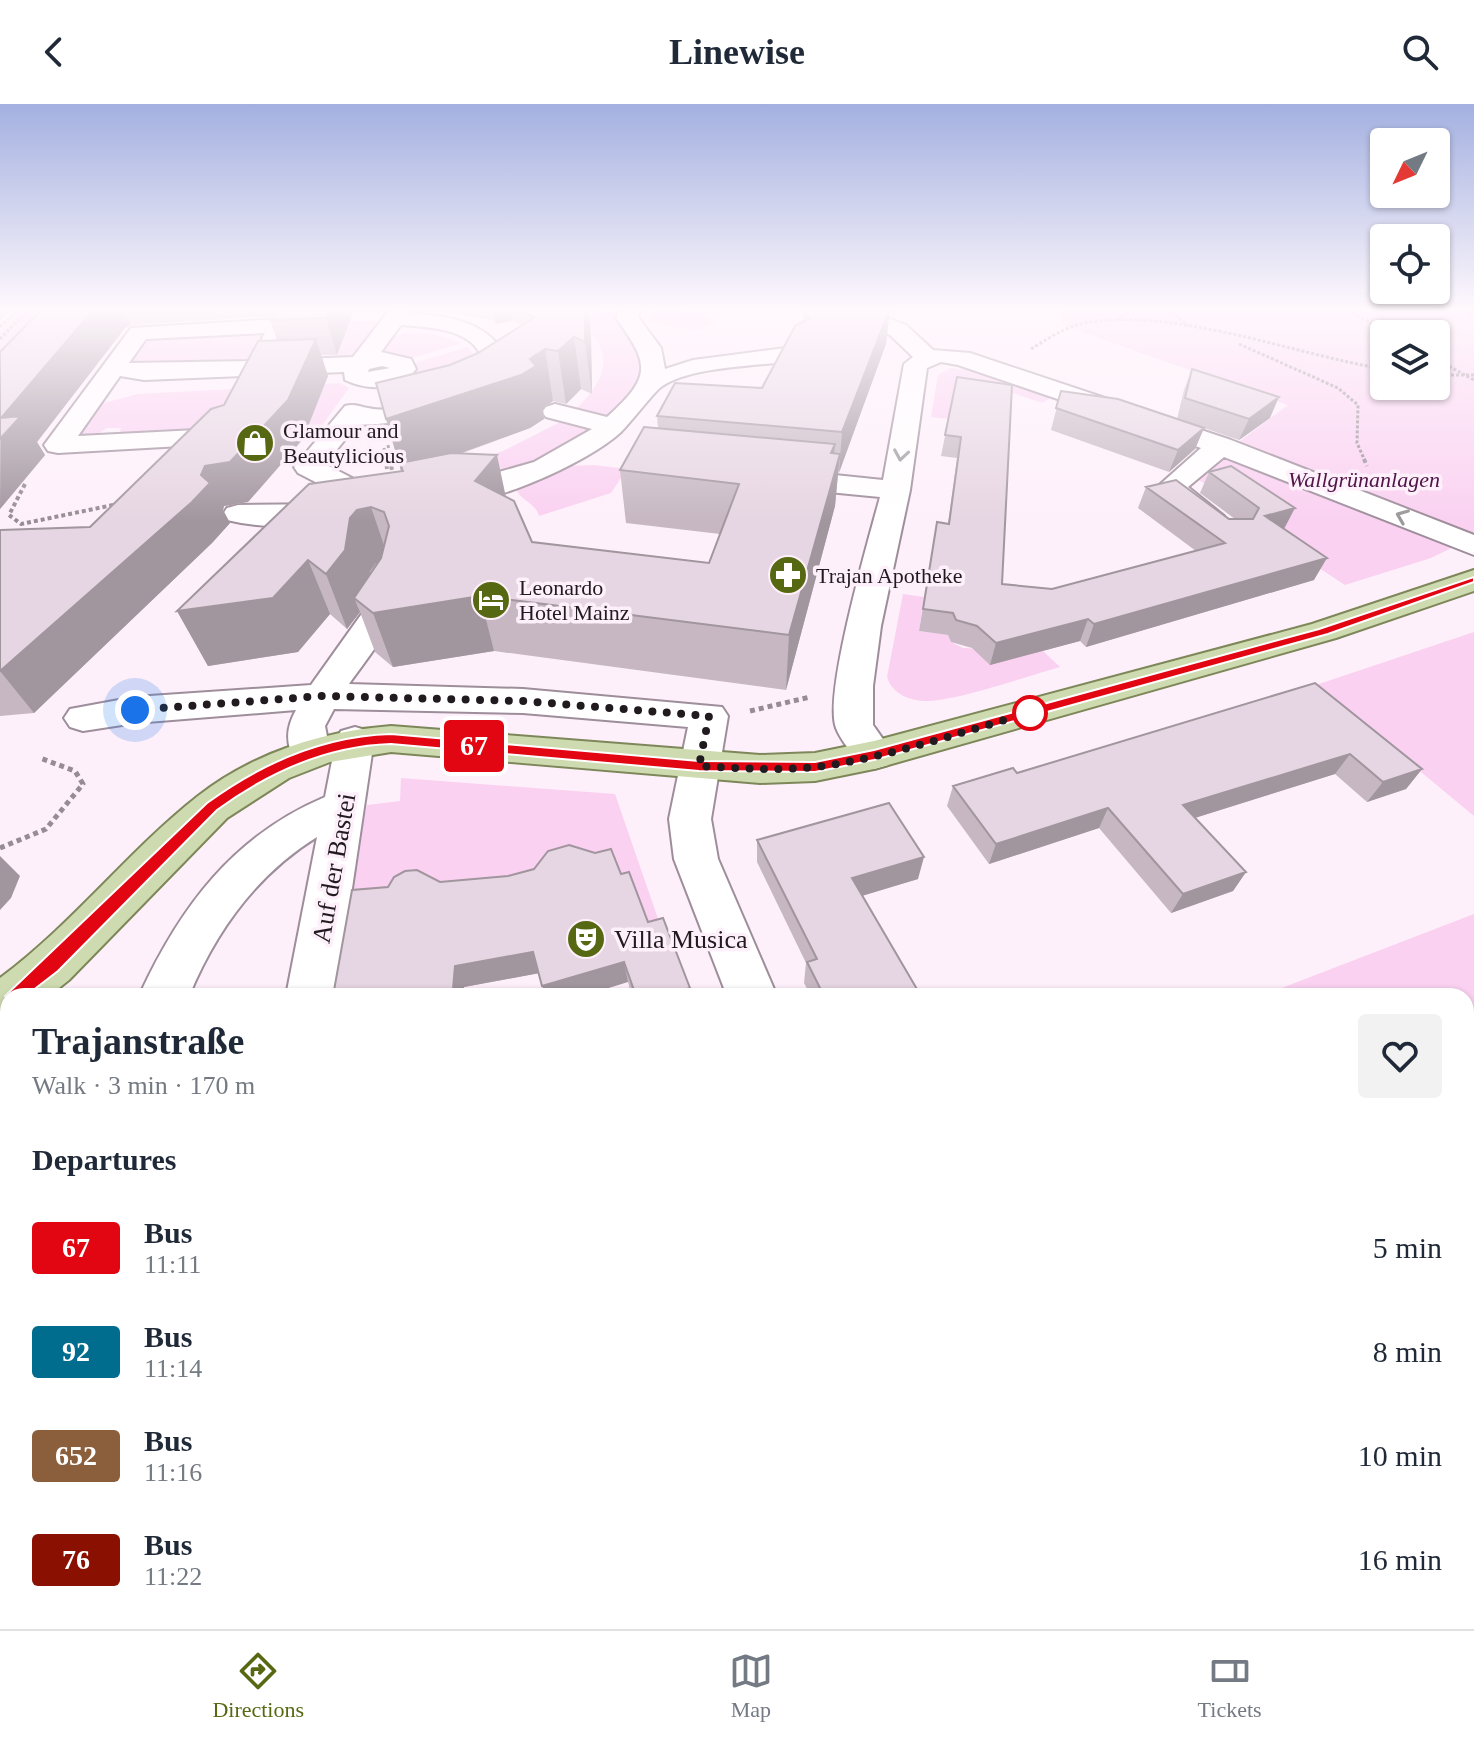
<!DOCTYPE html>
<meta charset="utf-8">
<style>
:root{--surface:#fff;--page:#f2f2f3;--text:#1f2937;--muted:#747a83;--line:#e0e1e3;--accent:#576812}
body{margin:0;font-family:"Times New Roman",serif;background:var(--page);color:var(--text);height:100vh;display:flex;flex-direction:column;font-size:30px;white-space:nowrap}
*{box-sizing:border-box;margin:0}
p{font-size:26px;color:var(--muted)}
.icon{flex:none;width:44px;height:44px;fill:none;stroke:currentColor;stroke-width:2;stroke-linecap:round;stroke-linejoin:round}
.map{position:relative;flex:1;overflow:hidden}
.details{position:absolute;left:0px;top:884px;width:1474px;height:642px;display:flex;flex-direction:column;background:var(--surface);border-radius:24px 24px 0 0;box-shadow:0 2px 6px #0004}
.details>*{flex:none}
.badge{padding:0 16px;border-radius:6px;font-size:28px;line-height:52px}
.needle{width:52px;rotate:227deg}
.tools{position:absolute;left:1370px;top:24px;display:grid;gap:16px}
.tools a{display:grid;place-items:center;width:80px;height:80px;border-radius:8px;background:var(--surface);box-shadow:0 2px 6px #0004;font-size:40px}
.you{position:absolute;width:40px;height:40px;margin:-20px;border:6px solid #fff;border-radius:50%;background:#1a73e8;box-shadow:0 0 0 12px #1a73e833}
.map>.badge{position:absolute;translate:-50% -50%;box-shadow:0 0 0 4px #fff}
h2{padding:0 32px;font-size:30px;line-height:72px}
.round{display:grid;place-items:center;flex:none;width:84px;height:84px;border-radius:8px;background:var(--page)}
.headline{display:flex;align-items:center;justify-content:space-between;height:136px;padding:0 32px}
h1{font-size:38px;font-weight:700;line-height:60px}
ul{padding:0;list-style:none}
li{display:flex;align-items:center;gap:24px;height:104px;padding:0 32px}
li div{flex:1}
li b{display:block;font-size:30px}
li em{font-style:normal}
li .badge{min-width:88px;font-weight:700;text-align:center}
header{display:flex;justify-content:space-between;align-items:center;height:104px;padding:0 32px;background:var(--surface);font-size:36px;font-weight:700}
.tabs{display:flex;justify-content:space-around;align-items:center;height:112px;border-top:2px solid var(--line);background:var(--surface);font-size:22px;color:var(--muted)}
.tabs a{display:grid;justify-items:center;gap:4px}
.tabs .on{color:var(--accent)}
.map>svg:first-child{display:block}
.green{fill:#fad1f1;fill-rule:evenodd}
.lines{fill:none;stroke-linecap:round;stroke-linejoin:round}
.minor-casing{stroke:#9e8e9b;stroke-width:4}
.major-casing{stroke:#7d875a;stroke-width:4}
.path-far3{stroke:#968c93;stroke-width:3;stroke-dasharray:3 2;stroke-linecap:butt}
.path-far2{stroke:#968c93;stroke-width:4;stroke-dasharray:4 3;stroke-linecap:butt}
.path-far1{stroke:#968c93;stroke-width:5;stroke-dasharray:5 4;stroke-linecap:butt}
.path{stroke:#968c93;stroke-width:7;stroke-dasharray:9 6;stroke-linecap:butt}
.minor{fill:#fff;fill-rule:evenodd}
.major{fill:#cedaaf;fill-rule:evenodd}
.wall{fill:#c6b7c2}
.shaded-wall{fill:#a1959e}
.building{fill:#e6d5e2;stroke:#a1959e;stroke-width:2}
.oneway{stroke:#9b989a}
.line{fill:#e20613;stroke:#fff;stroke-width:2}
.walk{stroke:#211b1f;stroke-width:8;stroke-dasharray:0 14.4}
.stop-dot{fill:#fff;stroke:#e20613;stroke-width:4}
.labels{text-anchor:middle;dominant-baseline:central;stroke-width:7;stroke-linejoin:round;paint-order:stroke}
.far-poi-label{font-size:22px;fill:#211b1f;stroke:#fef0fa;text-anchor:start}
.far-park-label{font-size:22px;font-style:italic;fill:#501448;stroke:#fef0fa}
.street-label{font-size:26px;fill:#211b1f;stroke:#fef0fa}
.poi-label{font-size:26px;fill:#211b1f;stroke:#fef0fa;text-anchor:start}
</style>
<header><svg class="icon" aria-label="back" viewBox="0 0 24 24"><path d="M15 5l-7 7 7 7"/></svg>Linewise<svg class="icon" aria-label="search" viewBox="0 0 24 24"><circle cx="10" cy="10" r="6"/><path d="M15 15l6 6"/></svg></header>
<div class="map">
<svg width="1474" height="1525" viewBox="0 0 1474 1525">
<rect width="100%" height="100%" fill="#fef0fa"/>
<!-- green -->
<path class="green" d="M17,204H65L0,273V228Z
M1060,204H1474V433L1431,454L1345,481L1267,430L1212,383L1192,373L1288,301L1062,221ZM1384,230H1436V282H1384Z
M656,205L693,207L715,218C697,234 669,219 648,217Z
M598,206C633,207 638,245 646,273C618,311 623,317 573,308C610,273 617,245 573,212Z
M350,217H375L379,220L355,255L334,259Z
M256,228L264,231L247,262L128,261L146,236L157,233Z
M405,229L433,230L462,239L409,255L381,251L393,233Z
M468,243L478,258L412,271L415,259Z
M951,264L977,267L1052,293L1042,299L1007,287L949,315L931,313L938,271Z
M340,279L349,284L316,330L304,331L325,280Z
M234,285L222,310L206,327L119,331L121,324H107L94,333L80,330L100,300L138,290Z
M566,315L593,325L590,333L495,376L466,359L503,347Z
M594,361L627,365L611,389L539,412C535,398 522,398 516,385L564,362Z
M903,490L924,493L919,527L948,531L951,538L963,544L1043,547L1060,563C1028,572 956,597 927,597C910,597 892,590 887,573Z
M1474,528V712L1316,581Z
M401,674L615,690L665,835L325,888L367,701L400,697Z
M1474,810V1525H0V1420L8,1419V1518H1466V892H1261Z"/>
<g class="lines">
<defs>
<path id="minor" d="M391,204H414L411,209C445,212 486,216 504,250C492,312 408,319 357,321L325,360L381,389L390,406L386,412H364L358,400L298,369L294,363L345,302C356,299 360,303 368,304C405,312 471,288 480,250C468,224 426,223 401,221L381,248L411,255L416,265C400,287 368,287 345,276L344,268L268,271L234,339L58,349L48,347L44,341L131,224L280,215L291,222L275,256L353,253ZM265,229L251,257L129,259L146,235ZM382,262L390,264L368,268L369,265ZM120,272L144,276L243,272L216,325L78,332Z
M620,204H642L638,213L661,244L665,265L693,256L793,243L805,250L793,257C758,262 690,262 661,283C654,288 631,318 621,328C589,358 479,409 436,398L431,392L436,386L534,358L592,325L546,313L542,308L546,303L555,300L607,313C652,272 650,261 616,214Z
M830,204H862L906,221L933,246L970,249L1231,336L1474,431V451L1224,353L1188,383L1224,412L1220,418H1198L1156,384L1201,344L958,261L941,258L927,264L910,386L881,522L873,582V621L894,651L888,661L874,665L860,661C852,649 841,637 836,624C823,591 869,434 880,393L777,383L767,380L763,374L767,368L777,365L883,376L904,260L913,253L890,231Z
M335,400L346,403L350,409L346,415C310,424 263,425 227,416L223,410L227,404L238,401Z
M388,461L399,464C420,493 366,555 349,580L523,585L722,603L728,612L711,715L718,755L777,892H727L674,755L669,715L688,623L523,609L334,605L325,622L330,648L324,658L310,662L296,658C285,640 286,624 296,606L135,619L83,627L70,623L64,614L70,605L135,593L311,581L368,501L372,471L377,464Z
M355,623L369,627L374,636L336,892H286L317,733C256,771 216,827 189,892H139C180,803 233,732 325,693L336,636L341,627Z"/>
<path id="major" d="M1474,466V487L1336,534L874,665L815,677L760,679L391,648L330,658L289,674L227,714L69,876L49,892H8V912L0,909V874C73,820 128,747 198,692C253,649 323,627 391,622L760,651L815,649L874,637L1312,520Z"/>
</defs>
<!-- minor casing -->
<use href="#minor" class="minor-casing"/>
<!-- major casing -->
<use href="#major" class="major-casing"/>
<!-- path-far3 -->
<path class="path-far3" d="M1168,204L1188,222
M1344,204L1390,230
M1461,204L1474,212
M1117,216L1134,204
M0,223L19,204
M0,235L30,204
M1239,240L1338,284L1358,301L1357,339L1365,357
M1031,245C1047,235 1062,225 1080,220C1166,200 1296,251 1384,265
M1436,255L1474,276
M1436,271H1474
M388,341L391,357
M384,344L386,357"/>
<!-- path-far2 -->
<path class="path-far2" d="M386,355L387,365
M390,355L392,366
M1364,355L1367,362
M25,380L9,411L21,420L118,400"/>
<!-- path-far1 -->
<path class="path-far1" d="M750,607L810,593
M0,744L46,725L83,680L75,667L40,654"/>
<!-- path -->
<path class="path" d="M1466,1178L1474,1171
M979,1518L980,1525
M1315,1518L1327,1525
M728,1525L804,1518"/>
<!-- minor -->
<use href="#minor" class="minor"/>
<!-- major -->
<use href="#major" class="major"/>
</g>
<!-- wall -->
<path class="wall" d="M43,204H388L384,208L353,209L337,251H321L328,272L303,335L248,398L224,402L223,406L230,419L212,439L34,609L0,612V426L90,423L224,301L277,236L270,216L273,212L131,221L125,224L37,338L45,351L0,405V248Z
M415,204H588L591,231L592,290L581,285L566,300L553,297L543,305L544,315L530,324L460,350L506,393L532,438L709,459L720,430L626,419L620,366L658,324L657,312L762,284L803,218V207L890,204L886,240L838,369L835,402L786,586L494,547L393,563L375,548L360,508L347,525L330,510L298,548L208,562L177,507L401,367L386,315L450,261L478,249L522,222L513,217L496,220L493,216L448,208L416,207Z
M1192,265L1270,314L1239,336L1204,324L1195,345L1169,368L1051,326L1061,287L1177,315L1184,286Z
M957,273L1002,480L1052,485L1196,447L1138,404L1146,383L1229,415H1235L1200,389L1209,368L1231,362L1284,425L1314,476L1086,543L1080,537L990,561L972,544L951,538L948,531L919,527L937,418L948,420L957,354L941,352Z
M1315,579L1422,665L1406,685L1367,698L1335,670L1195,714L1246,768L1233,787L1171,809L1099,724L989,760L947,702L953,682L1017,669Z
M757,736L918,775L862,792L921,892H811L804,879L806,859L757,758Z
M621,770L648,818L690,884V892H632L628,878L539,869L464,883V892H333L440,778Z"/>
<!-- shaded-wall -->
<path class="shaded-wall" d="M0,204H13L0,216Z
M95,204H123L131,221L125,224L37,338L45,351L0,405L1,314Z
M330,204H352L353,209L337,251L326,214Z
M493,204H511L513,217L496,220Z
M585,204H588L591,231L592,290L585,238Z
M890,204L886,240L839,369L842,328Z
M574,233L581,285L566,300L558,247Z
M316,235L328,272L303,335L248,398L224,402L223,406L230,419L212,439L34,609L0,567L201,371L205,362Z
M545,245L553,297L543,305L544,315L530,324L402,370L386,315L530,255Z
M1279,293L1270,314L1239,336L1249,315Z
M1204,324L1195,345L1169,368L1178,346Z
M835,340L831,380L840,350L835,402L786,586L789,531L831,349Z
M497,351L508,403L475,377Z
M371,403L389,456L376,459L370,467L365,500L354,494L360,508L347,525L326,470L350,414L357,406Z
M1295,404L1284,425L1265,412Z
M1327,454L1314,476L1086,543L1094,520Z
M308,456L330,510L298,548L208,562L177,507Z
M480,492L494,547L393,563L373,509Z
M1088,515L1080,537L990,561L996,539Z
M1350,650L1335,670L1172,721L1183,701Z
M1422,665L1406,685L1367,698L1383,678Z
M1108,704L1099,724L989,760L996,740Z
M0,752L20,772L11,794L0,806Z
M924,753L918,775L848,796L852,774Z
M1246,768L1233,787L1171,809L1183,790Z
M533,848L540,869L464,883V892H457L453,885L455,862Z
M624,858L628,878L583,892H546L542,882Z
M690,884V892H665Z"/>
<!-- building -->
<path class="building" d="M43,204H95L1,314L21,312L0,335V248Z
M278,204H330L326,214L270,216Z
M528,204H585V238L574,233L558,247L545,245L530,255L536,262L521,271L386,315L376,279L450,261L478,249L535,213L523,208Z
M805,204H890L842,328L657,312L675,279L762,284L795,222L810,214L803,207Z
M316,235L288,296L230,358L205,362L201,371L210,379L192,398L0,567V426L90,423L211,305L224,301L258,237Z
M1192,265L1279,293L1249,315L1185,294Z
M957,273L1012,281L1002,480L1052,485L1225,439L1146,383L1176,376L1229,415H1253L1259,404L1209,368L1231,362L1295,404L1265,412L1327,454L1094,520L1088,515L996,539L977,522L956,516L953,509L923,505L937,418L949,420L961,333L945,331Z
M1061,287L1118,295L1204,324L1178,346L1056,304Z
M644,323L835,340L831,349L840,350L789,531L480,492L373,509L354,494L381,454L389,422L384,408L371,403L357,406L350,414L345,446L326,470L308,456L273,494L177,507L309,380L403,367L400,359L451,349L497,351L475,377L514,397L532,438L709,459L739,380L620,366Z
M1315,579L1422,665L1383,678L1350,650L1183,701L1246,768L1183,790L1108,704L996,740L953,682L1013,664L1017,669Z
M889,699L924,753L852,774L921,892H824L807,858L817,855L757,736Z
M569,741L595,749L611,745L621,770L629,768L648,818L663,814L690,884L665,892H636L624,858L542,882L533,848L455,862L453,885L420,888V892H333L352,786L388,783L394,773L405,767L417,766L440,778L508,772L534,765L548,747Z"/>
<!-- one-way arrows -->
<defs><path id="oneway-chevron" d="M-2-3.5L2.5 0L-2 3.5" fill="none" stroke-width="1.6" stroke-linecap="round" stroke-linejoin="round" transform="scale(2)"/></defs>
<g class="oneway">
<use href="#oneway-chevron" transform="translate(901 351) rotate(99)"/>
<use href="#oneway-chevron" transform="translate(1402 412) rotate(-158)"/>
</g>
<!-- sky -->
<linearGradient id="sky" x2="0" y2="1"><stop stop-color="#a3b0e0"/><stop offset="0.49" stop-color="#fff8fd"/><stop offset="1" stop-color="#fff8fd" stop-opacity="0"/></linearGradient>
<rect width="1474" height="418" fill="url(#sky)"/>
<!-- line -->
<path class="line" d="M1474,473V478L1328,530L874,656L815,668L699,667L391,640C326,642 269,668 217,706L58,867L19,897L13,900L5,892L207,699C262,659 323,632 391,630L699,657L815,658L874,646L1319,525Z"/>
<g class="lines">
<!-- walk -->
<path class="walk" d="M135,606L322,592L523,597L709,612L699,662C738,664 777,667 816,663C888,654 960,628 1030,609"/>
</g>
<!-- icons -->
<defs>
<symbol id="shop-disc" viewBox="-11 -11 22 22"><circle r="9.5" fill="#576812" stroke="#fef0fa"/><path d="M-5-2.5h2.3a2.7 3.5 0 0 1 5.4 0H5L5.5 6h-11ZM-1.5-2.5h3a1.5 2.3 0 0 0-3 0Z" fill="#fff"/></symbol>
<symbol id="pharmacy-disc" viewBox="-11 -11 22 22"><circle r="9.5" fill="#576812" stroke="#fef0fa"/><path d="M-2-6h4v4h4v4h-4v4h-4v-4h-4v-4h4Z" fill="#fff"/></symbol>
<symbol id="hotel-disc" viewBox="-11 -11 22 22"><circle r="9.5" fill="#576812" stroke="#fef0fa"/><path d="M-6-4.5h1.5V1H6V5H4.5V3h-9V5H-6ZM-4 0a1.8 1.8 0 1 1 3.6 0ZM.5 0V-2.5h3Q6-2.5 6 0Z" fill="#fff"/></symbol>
<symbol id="theatre-disc" viewBox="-11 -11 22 22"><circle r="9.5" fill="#576812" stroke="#fef0fa"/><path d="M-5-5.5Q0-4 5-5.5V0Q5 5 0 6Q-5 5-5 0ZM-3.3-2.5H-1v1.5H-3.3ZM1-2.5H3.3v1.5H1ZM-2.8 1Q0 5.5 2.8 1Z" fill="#fff"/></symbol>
</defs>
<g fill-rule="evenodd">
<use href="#shop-disc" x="233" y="317" width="44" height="44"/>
<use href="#pharmacy-disc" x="766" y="449" width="44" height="44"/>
<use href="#hotel-disc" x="469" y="474" width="44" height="44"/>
<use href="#theatre-disc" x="564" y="813" width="44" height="44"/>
</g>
<!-- markers -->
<circle class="stop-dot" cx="1030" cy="609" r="16"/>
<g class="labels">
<!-- far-poi labels -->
<g class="far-poi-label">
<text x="283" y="326">Glamour and<tspan x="283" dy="25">Beautylicious</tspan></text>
<text x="816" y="471">Trajan Apotheke</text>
<text x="519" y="483">Leonardo<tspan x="519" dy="25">Hotel Mainz</tspan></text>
</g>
<!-- far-park labels -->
<g class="far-park-label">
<text x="1364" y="375">Wallgrünanlagen</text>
</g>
<!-- street labels -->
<g class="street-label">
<text transform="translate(334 764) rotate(-80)">Auf der Bastei</text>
</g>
<!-- poi labels -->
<g class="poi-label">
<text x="614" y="835">Villa Musica</text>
</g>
</g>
</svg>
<div class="tools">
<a><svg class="needle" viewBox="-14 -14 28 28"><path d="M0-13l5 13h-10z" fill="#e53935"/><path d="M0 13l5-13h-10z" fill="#747a83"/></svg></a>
<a><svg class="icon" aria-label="locate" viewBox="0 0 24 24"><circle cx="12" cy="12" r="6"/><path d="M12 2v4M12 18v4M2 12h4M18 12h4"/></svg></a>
<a><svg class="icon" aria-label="layers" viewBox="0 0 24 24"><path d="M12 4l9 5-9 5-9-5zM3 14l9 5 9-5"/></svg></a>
</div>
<div class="you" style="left:135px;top:606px"></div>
<b class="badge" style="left:474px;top:642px;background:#e20613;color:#fff">67</b>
<section class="details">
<div class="headline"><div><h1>Trajanstraße</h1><p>Walk · 3 min · 170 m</p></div><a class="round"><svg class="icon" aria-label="heart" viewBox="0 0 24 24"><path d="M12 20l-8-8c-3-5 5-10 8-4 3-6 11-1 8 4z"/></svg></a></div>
<h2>Departures</h2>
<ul>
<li><span class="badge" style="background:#e20613;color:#fff">67</span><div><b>Bus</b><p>11:11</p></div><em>5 min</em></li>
<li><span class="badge" style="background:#006d8f;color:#fff">92</span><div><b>Bus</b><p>11:14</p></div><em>8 min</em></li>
<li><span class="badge" style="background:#8b5e3c;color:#fff">652</span><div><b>Bus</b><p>11:16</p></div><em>10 min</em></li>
<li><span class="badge" style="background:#8a1002;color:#fff">76</span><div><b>Bus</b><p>11:22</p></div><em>16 min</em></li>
</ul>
</section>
</div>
<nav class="tabs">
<a class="on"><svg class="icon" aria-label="directions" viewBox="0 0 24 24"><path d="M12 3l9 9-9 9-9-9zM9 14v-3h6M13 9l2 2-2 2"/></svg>Directions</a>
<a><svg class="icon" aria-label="map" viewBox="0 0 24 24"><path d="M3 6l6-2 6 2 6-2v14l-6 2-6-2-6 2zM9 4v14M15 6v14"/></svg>Map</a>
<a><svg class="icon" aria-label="tickets" viewBox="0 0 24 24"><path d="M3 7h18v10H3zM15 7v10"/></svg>Tickets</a>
</nav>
